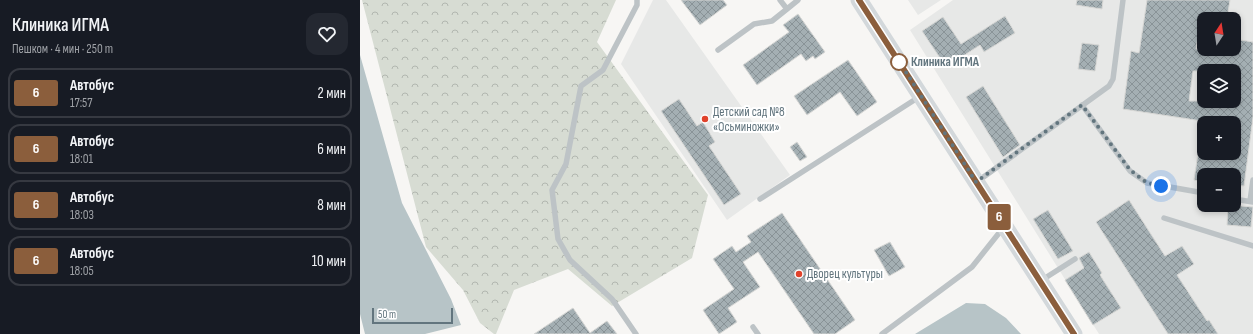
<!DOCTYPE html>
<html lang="ru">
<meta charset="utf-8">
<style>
:root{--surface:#171b24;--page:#242831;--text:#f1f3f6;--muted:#9ea1a6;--line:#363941}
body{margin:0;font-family:"Sofia Sans Condensed",sans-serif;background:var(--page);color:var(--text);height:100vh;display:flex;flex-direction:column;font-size:15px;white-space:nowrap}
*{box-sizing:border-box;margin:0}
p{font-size:13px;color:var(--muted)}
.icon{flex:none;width:22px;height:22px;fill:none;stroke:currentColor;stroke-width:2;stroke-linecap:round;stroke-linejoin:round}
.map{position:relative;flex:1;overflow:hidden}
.details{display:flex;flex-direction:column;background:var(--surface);width:360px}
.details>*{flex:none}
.badge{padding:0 8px;border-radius:3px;font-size:14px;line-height:26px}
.needle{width:26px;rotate:12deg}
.controls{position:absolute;left:837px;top:12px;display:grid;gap:8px}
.controls a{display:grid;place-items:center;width:44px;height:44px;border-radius:8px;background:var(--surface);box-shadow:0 2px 6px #0003;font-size:20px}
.scale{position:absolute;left:12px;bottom:10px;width:81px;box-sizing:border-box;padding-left:4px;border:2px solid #62757e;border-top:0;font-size:11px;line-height:14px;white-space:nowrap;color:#62757e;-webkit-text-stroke:3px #fff;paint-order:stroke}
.you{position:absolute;width:20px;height:20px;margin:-10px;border:3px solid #fff;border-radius:50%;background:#1a73e8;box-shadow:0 0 0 6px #1a73e833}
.map>.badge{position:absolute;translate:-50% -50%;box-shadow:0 0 0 2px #fff}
.round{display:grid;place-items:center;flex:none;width:42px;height:42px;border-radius:12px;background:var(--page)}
.head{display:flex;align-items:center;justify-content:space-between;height:68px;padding:0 12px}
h1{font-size:19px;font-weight:600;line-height:30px}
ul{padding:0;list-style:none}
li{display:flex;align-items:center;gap:12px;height:50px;margin:0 8px 6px;padding:0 4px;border:2px solid var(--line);border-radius:12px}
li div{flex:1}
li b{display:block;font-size:15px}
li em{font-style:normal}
li .badge{min-width:44px;font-weight:700;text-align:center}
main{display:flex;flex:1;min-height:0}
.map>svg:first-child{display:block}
.built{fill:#e7e8e7;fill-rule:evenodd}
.forest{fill:url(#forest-crowns)}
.water{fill:#b7c4c7}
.building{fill:url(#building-cross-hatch);stroke:#d8d8d6;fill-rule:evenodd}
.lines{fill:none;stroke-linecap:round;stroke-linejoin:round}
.service{stroke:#bdc3c6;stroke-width:5.5}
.primary{stroke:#d3d8db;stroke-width:17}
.line-casing{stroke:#fff;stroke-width:9}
.line{stroke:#8b5e3c;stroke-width:6}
.walk{stroke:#62757e;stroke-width:4;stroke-dasharray:0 7.2}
.stop-dot{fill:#fff;stroke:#8b5e3c;stroke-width:2}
.poi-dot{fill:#e0422b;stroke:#fff;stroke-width:1.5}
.labels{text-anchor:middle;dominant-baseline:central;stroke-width:4;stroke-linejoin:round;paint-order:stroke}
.stop-label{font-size:13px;font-weight:bold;fill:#62757e;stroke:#fff;text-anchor:start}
.poi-label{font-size:13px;fill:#62757e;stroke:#fff;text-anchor:start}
</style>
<main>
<section class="details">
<div class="head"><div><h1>Клиника ИГМА</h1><p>Пешком · 4 мин · 250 m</p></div><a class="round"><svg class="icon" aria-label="heart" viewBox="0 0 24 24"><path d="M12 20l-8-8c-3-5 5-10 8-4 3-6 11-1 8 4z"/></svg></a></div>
<ul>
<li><span class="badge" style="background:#8b5e3c;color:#fff">6</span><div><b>Автобус</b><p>17:57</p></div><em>2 мин</em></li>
<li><span class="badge" style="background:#8b5e3c;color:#fff">6</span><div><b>Автобус</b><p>18:01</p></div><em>6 мин</em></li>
<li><span class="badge" style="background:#8b5e3c;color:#fff">6</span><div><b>Автобус</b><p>18:03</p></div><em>8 мин</em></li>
<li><span class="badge" style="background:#8b5e3c;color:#fff">6</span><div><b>Автобус</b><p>18:05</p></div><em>10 мин</em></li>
</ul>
</section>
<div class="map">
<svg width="893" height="334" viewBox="0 0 893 334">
<defs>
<pattern id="forest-crowns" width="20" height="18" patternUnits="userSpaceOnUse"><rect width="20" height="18" fill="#d7dcd3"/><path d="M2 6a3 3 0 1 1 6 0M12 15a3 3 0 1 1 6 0" fill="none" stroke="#b2b7b0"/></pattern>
<pattern id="building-cross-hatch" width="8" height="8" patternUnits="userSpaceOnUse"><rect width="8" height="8" fill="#a4afb3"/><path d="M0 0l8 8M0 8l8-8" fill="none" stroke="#899397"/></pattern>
</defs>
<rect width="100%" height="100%" fill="#f7f6f4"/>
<!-- built -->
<path class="built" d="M293,0H306L430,175L367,220L261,64Z
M548,0H581L558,15Z
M593,0H893V334H739L550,30ZM844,19H874V49H844ZM844,71H874V101H844ZM844,123H874V153H844ZM844,175H874V205H844Z"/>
<!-- forest -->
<path class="forest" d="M2,0H256L237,42L348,195L332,258L252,306L208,269L154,290L136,334H134L120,323L103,290L66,247Z"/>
<!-- water -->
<path class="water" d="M0,55L42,203L91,299L101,325L65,334H5L0,314Z
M606,303L625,304L646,318L661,334H555Z"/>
<!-- building -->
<path class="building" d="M321,0H363L367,5L340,25Z
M717,0H743L742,9L716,5Z
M787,0H870L867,19H841L836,49H874V39L893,42V117L884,186L874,185V175H844V181L834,180L838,153H874V123H842V121L763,109L771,51L779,53ZM833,71H874V101H829Z
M438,14L465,52L455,59L453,56L446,61L441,54L397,85L383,65L429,32L423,25Z
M645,16L655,33L624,52L620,45L586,67L562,31L583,17L601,44Z
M722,43L739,45L735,71L718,69Z
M488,60L517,102L497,116L480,92L447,115L434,96Z
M623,86L660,145L643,157L606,97Z
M319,99L337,126L343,122L355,142L349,146L381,194L364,205L301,111Z
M437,142L447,157L440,161L430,147Z
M769,200L805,256L822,246L834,264L817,275L847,321L849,320L858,334H808L736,222Z
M868,205L893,207L891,227L867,225Z
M688,210L713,251L698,259L673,219Z
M422,213L495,320L475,334H454L398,252L383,262L400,287L368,308L377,322L359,334L343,310L374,289L353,259L372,246L376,252L391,242L387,236Z
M530,242L545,267L529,276L514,250Z
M729,252L742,273L740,275L761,308L733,325L705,280L724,268L719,258Z
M213,308L230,333L247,321L257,334H174Z"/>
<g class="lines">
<!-- service -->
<path class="service" d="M427,9L438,0
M358,50L394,24L412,21L427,9L420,0
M722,105L770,171L787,183L844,193
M618,181L749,86L753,79L763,0
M400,199L559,97
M874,199L893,202
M890,201L893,180
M804,218L893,246
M682,280L715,259
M393,327L398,334
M276,334L252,299L210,260L198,239L192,190L206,164L221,86L243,70L277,5V0
M522,334L612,267L643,228"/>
<!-- primary -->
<path class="primary" d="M499,0L714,334"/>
</g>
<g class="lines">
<defs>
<path id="line" d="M499,0L714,334"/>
</defs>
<!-- line casing -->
<use href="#line" class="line-casing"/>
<!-- line -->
<use href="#line" class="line"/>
<!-- walk -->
<path class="walk" d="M539,62L537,58L616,182L722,105L770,170L787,183L801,186"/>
</g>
<!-- markers -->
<circle class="stop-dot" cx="539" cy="62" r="8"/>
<g class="poi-dot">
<circle cx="345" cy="119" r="4"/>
<circle cx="439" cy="274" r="4"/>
</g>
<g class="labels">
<!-- stop labels -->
<g class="stop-label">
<text x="551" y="62">Клиника ИГМА</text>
</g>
<!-- poi labels -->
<g class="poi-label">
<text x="353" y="112">Детский сад №8<tspan x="353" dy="15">«Осьминожки»</tspan></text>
<text x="447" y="274">Дворец культуры</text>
</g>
</g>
</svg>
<div class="controls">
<a><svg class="needle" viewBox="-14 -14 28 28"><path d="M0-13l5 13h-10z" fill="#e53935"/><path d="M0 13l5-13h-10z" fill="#9ea1a6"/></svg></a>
<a><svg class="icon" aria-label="layers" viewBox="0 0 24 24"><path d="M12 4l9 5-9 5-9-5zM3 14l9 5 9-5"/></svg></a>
<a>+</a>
<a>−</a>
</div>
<div class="scale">50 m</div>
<div class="you" style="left:801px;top:186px"></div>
<b class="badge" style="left:639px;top:217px;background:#8b5e3c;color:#fff">6</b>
</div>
</main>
